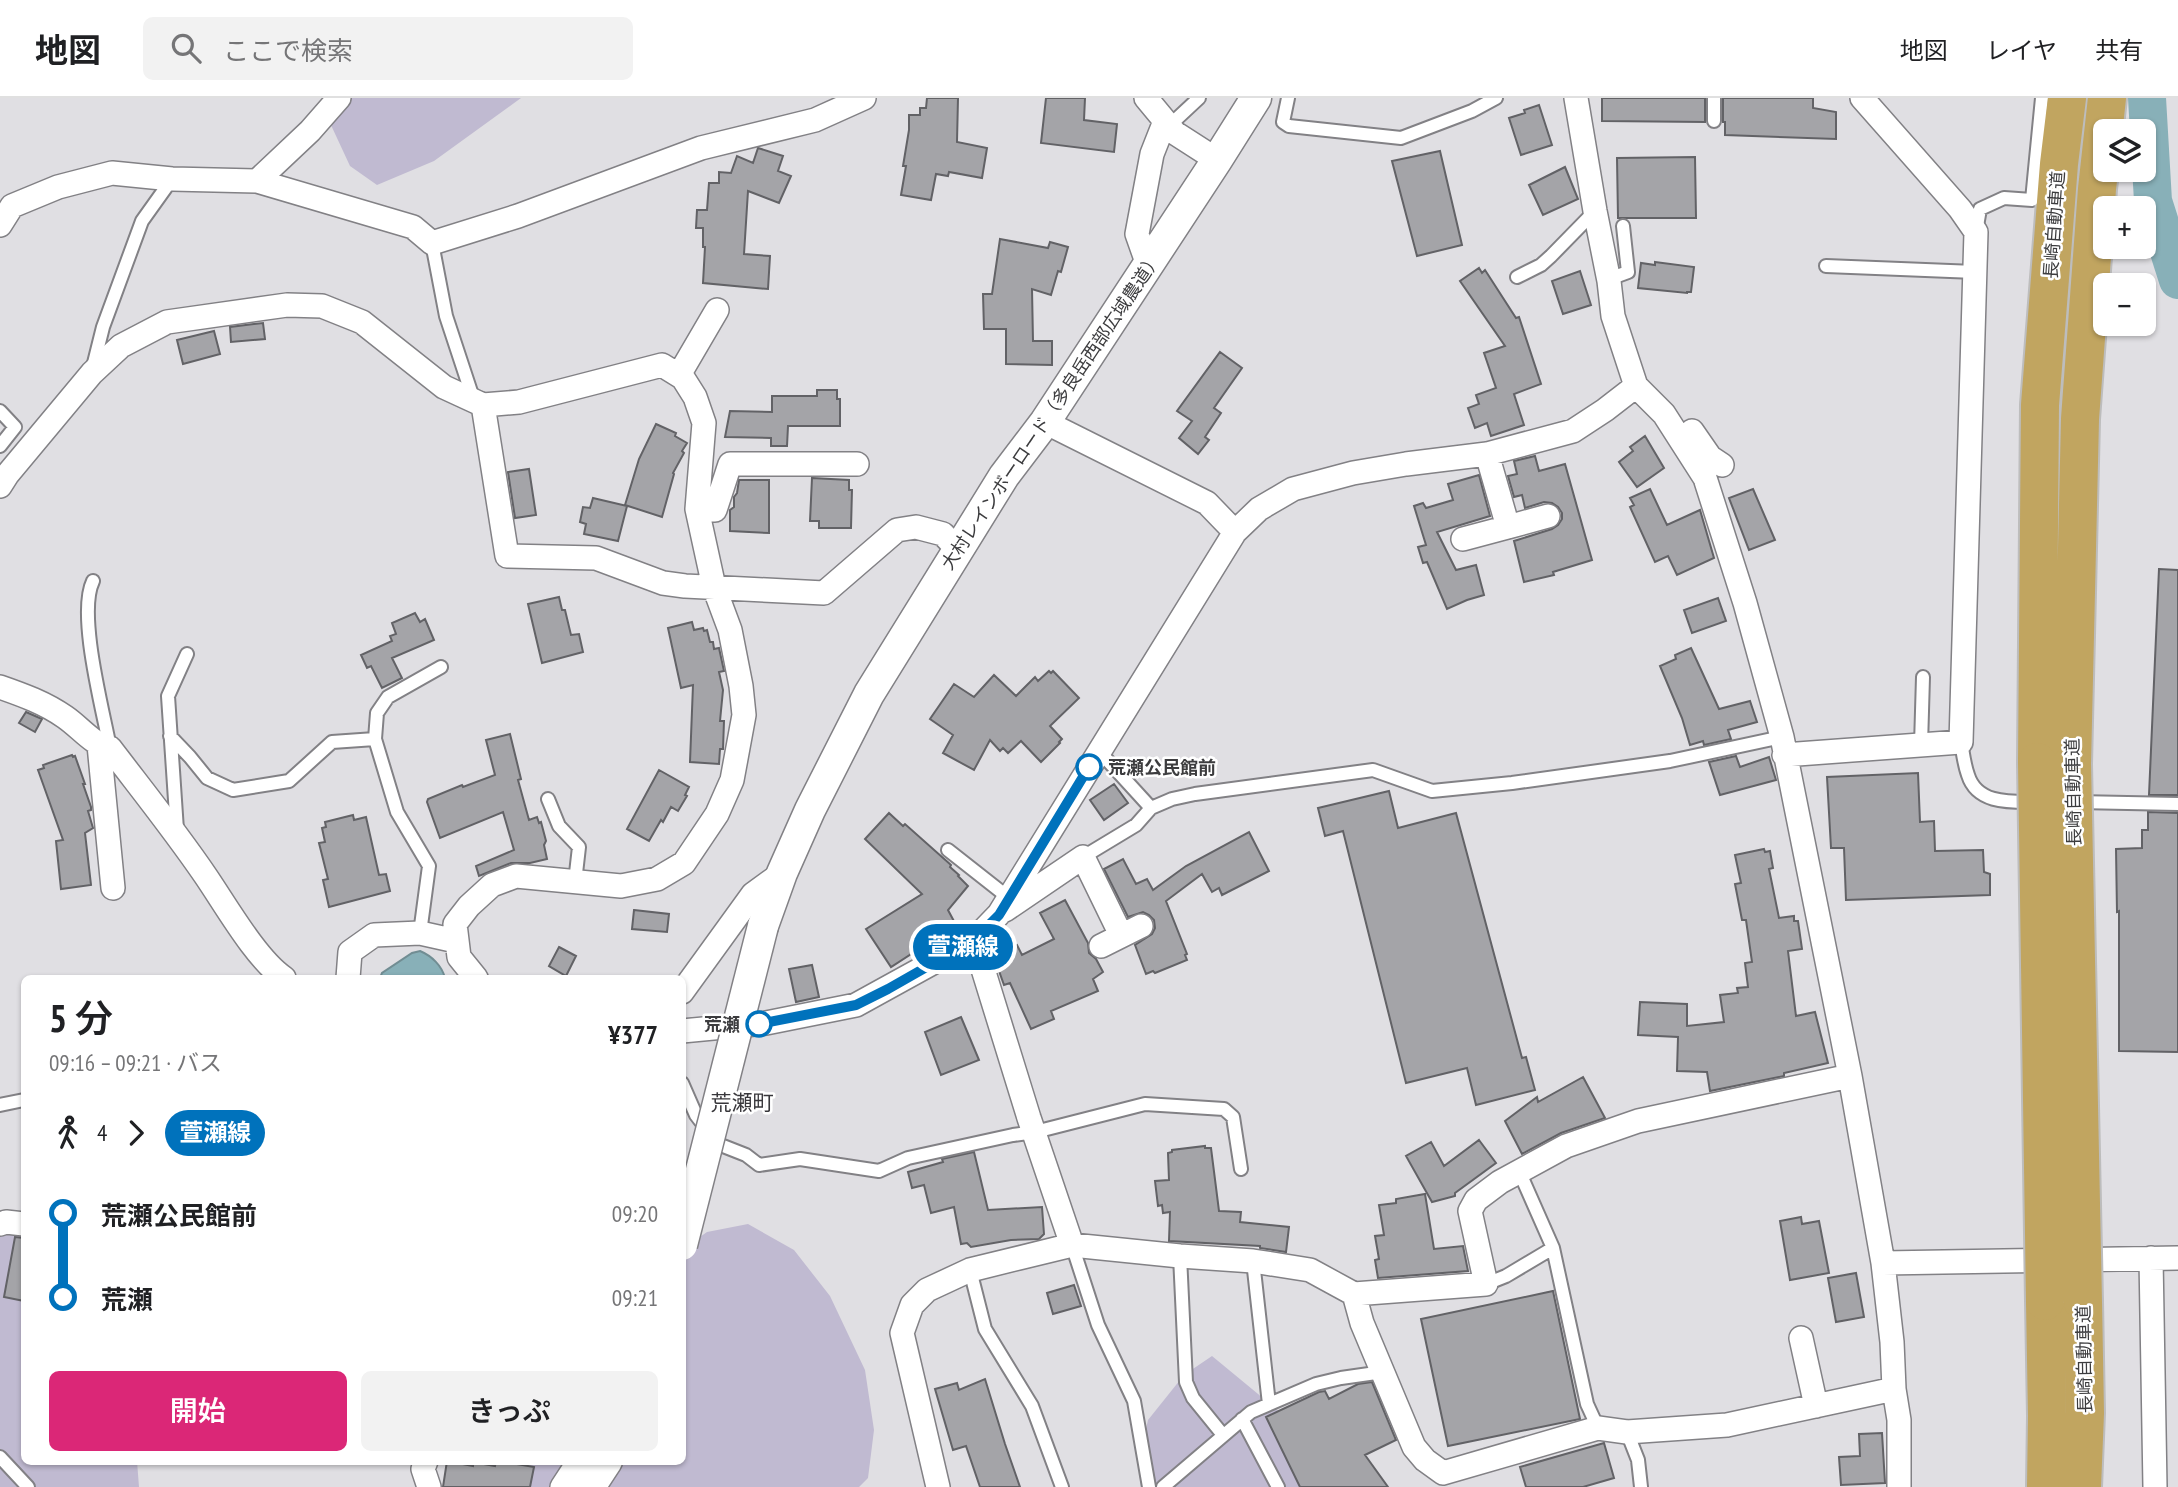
<!DOCTYPE html>
<html lang="ja">
<meta charset="utf-8">
<style>
:root{--surface:#fff;--page:#f2f2f2;--text:#202124;--muted:#757577;--line:#e0e0e0;--accent:#db2777}
body{margin:0;font-family:"PT Sans Narrow","Noto Sans JP",sans-serif;background:var(--page);color:var(--text);height:100vh;display:flex;flex-direction:column;font-size:26px;white-space:nowrap}
*{box-sizing:border-box;margin:0}
p{font-size:23px;color:var(--muted)}
.icon{flex:none;width:38px;height:38px;fill:none;stroke:currentColor;stroke-width:2;stroke-linecap:round;stroke-linejoin:round}
.map{position:relative;flex:1;overflow:hidden}
.panel{position:absolute;left:21px;top:877px;width:665px;height:490px;display:flex;flex-direction:column;background:var(--surface);border-radius:10px;box-shadow:0 2px 5px #0004}
.panel>*{flex:none}
.badge{padding:0 14px;border-radius:23px;font-size:24px;line-height:46px}
.tools{position:absolute;left:2093px;top:21px;display:grid;gap:14px}
.tools a{display:grid;place-items:center;width:63px;height:63px;border-radius:10px;background:var(--surface);box-shadow:0 2px 5px #0004;font-size:35px}
.map>.badge{position:absolute;translate:-50% -50%;box-shadow:0 0 0 4px #fff}
.legs{display:flex;align-items:center;gap:10px;height:77px;padding:0 28px;font-size:23px}
.legs p{margin-inline-start:auto}
.summary{display:flex;align-items:center;justify-content:space-between;height:119px;padding:0 28px}
h1{font-size:38px;font-weight:600;line-height:52px}
.button{display:flex;gap:14px;margin-top:auto;padding:14px 28px}
.button a{flex:1;height:80px;border-radius:10px;background:var(--accent);color:#fff;font-size:28px;font-weight:600;line-height:80px;text-align:center}
.button a+a{background:var(--page);color:var(--text)}
ul{padding:0 28px;list-style:none}
li{display:flex;align-items:center;gap:24px;height:84px;font-size:26px}
li i{display:grid;place-items:center;width:10px;height:100%;margin:0 9px;background:currentColor}
li i::after{content:'';width:18px;height:18px;margin:-9px;border:5px solid;border-radius:50%;background:var(--surface)}
li p{margin-inline-start:auto}
li:first-child i{background:linear-gradient(#0000 50%,currentColor 0)}
li:last-child i{background:linear-gradient(currentColor 50%,#0000 0)}
header{display:flex;align-items:center;gap:42px;box-sizing:border-box;height:98px;padding:0 35px;background:var(--surface);border-bottom:2px solid var(--line)}
header strong{font-size:33px}
nav{display:flex;gap:38px;margin-inline-start:auto;font-size:24px}
.search{width:490px;height:63px;background:var(--page);display:flex;align-items:center;gap:18px;box-sizing:border-box;padding:0 24px;border-radius:10px;color:var(--muted);font-size:26px}
.map>svg:first-child{display:block}
.green{fill:#c0bad1}
.water{fill:#88b0b8;stroke:#718d93;stroke-width:2}
.lines{fill:none;stroke-linecap:round;stroke-linejoin:round}
.river{stroke:#88b0b8;stroke-width:38}
.building{fill:#a4a4a8;stroke:#626266;stroke-width:2}
.service-casing{stroke:#828185;stroke-width:16}
.minor-casing{stroke:#828185;stroke-width:26}
.tertiary-casing{stroke:#828185;stroke-width:33}
.motorway-casing{stroke:#bdbdbd;stroke-width:42}
.service{stroke:#fff;stroke-width:12}
.minor{stroke:#fff;stroke-width:23}
.tertiary{stroke:#fff;stroke-width:30}
.motorway{stroke:#c1a560;stroke-width:38}
.tertiary-bridge-casing{stroke:#828185;stroke-width:33;stroke-linecap:butt}
.motorway-bridge-casing{stroke:#bdbdbd;stroke-width:42;stroke-linecap:butt}
.tertiary-bridge{stroke:#fff;stroke-width:30}
.motorway-bridge{stroke:#c1a560;stroke-width:38}
.line-1-casing{stroke:#fff;stroke-width:16}
.line-1{stroke:#0072bc;stroke-width:10}
.stop-1-dot{fill:#fff;stroke:#0072bc;stroke-width:3.5}
.labels{text-anchor:middle;dominant-baseline:central;stroke-width:5;stroke-linejoin:round;paint-order:stroke}
.street-label{font-size:18px;fill:#3c3c3e;stroke:#fff}
.stop-label{font-size:18px;font-weight:bold;fill:#3c3c3e;stroke:#fff;text-anchor:start}
.quarter-label{font-size:21px;fill:#38373b;stroke:#fff}
</style>
<header>
<strong>地図</strong>
<div class="search"><svg class="icon" aria-label="search" viewBox="0 0 24 24"><circle cx="10" cy="10" r="6"/><path d="M15 15l6 6"/></svg>ここで検索</div>
<nav><a>地図</a><a>レイヤ</a><a>共有</a></nav>
</header>
<div class="map">
<svg width="2178" height="1389" viewBox="0 0 2178 1389">
<rect width="100%" height="100%" fill="#e0dfe3"/>
<!-- green -->
<path class="green" d="M329,0H521L434,63L377,87L350,68L324,12Z
M24,1123V1363H137L139,1389H0V1138Z
M748,1126L794,1152L830,1198L865,1272L874,1332L868,1380L859,1389H498L532,1363H682L683,1151L707,1134Z
M1212,1258L1298,1329L1339,1389H1141L1138,1366L1148,1322L1184,1277Z"/>
<!-- water -->
<path class="water" d="M420,853C432,858 442,868 445,880H380L382,875L412,855Z"/>
<g class="lines">
<!-- river -->
<path class="river" d="M2147,0L2153,103L2178,182"/>
</g>
<!-- building -->
<path class="building" d="M927,0H958L957,44L987,50L982,80L949,74L948,78L936,76L931,102L901,97L906,68H903L909,32V17H920V10H926Z
M1046,0H1085L1084,22L1117,26L1114,54L1041,45Z
M1602,0H1705V24L1602,23Z
M1723,0H1813V10L1836,14V41L1725,37V24H1723Z
M1539,7L1552,47L1521,57L1509,20L1525,15L1524,12Z
M758,50L783,58L778,73L791,78L779,105L748,93L744,156L770,158L768,191L703,185L705,149H703V130H696L697,112H707L709,85H719V74L731,75L737,58L753,65Z
M1440,53L1462,147L1417,158L1392,63Z
M1695,59L1696,120H1618L1617,60Z
M1565,69L1578,101L1543,117L1529,87Z
M1000,141L1048,150L1050,144L1068,149L1061,174L1058,173L1051,197L1032,191L1033,243H1052V267L1006,266V231H984L983,196H992Z
M1655,164L1694,169L1691,194H1687V195L1638,190L1641,165L1655,167Z
M1479,170L1482,175L1485,172L1516,220L1519,219L1541,286L1514,296L1524,327L1491,338L1487,325L1475,330L1468,310L1479,306L1476,297L1496,290L1484,255L1505,248L1460,183Z
M1580,173L1591,207L1563,216L1552,183Z
M263,225L265,241L231,244L230,229Z
M214,233L220,256L183,266L177,242Z
M1220,254L1242,270L1214,310L1221,315L1205,339L1209,342L1198,356L1179,340L1192,323L1177,313Z
M817,292H837V301H840V328H788L787,348H771V340L725,339L730,313L772,314V298H817Z
M656,326L676,335L675,338L687,345L682,353L684,355L673,375L674,376L662,419L625,407L639,361Z
M1645,338L1664,370L1637,389L1619,364L1633,353L1630,349Z
M1535,358L1539,373L1565,366L1592,462L1553,474L1554,477L1524,484L1514,443L1552,431L1558,427L1562,421V415L1558,409L1552,405L1544,404L1525,410L1522,397L1514,399L1508,378L1517,376L1514,363Z
M529,371L536,417L515,420L508,374Z
M1479,377L1490,418L1437,434L1456,472L1476,467L1484,497L1467,502L1447,511L1427,464L1423,465L1418,449L1426,447L1414,408L1423,405L1426,410L1453,402L1448,386Z
M812,380L849,382V392H852L851,430H819V423H810Z
M739,382H769V435L730,433V412L734,409V399L737,395Z
M1650,391L1667,427L1700,412L1714,460L1677,477L1668,458L1655,464L1630,409L1634,407L1630,400Z
M1753,391L1775,442L1749,452L1729,400Z
M593,400L627,408L618,443L584,436L586,426L580,424L583,409L590,410Z
M2159,471L2178,472V697H2149Z
M559,499L562,512H565L571,537L579,536L583,554L542,565L528,506Z
M1718,500L1726,523L1692,535L1684,512Z
M415,515L420,524L425,521L434,542L392,560L402,580L382,590L371,568L367,570L361,557L392,543L390,538L396,536L392,525Z
M692,524L694,532L703,530L704,533L707,532L710,544H713L714,551L719,550L724,573L719,574L723,592L720,623H724L723,651H720L719,666L690,664L693,587L681,590L668,530Z
M1691,550L1719,611L1750,603L1757,624L1728,632L1731,641L1704,647L1703,643L1690,647L1682,620L1660,568L1676,561L1675,557Z
M1049,573L1051,575L1053,573L1079,600L1050,628L1062,641L1059,644L1060,645L1041,664L1021,643L1008,655L1003,650L1000,653L990,642L974,672L943,655L953,637L930,621L954,586L974,599L994,577L1016,598L1035,579L1038,583Z
M26,614L42,621L35,634L19,625Z
M510,636L521,681L518,682L529,722L537,719L539,725L541,724L546,743L544,747L547,761L530,765H511L479,778L476,768L514,752L503,714L440,740L427,704L428,701L462,687L463,689L495,677L486,642Z
M72,657L73,659L75,658L85,686H83L91,709V712L88,713L93,730L85,735L91,787L61,791L56,743L63,742L38,672L44,670L43,667Z
M1736,658L1740,669L1769,659L1776,682L1720,697L1709,664Z
M659,672L689,689L685,697L687,698L678,713L671,709L663,724L661,722L649,743L627,731Z
M1918,675L1920,724L1934,723L1935,753L1983,752L1984,774L1990,776V797L1846,802L1844,750H1831L1827,679Z
M1114,686L1128,705L1104,722L1090,702Z
M1389,693L1398,730L1456,715L1522,960L1526,959L1535,992L1476,1007L1467,970L1406,985L1343,733L1325,738L1318,710Z
M2148,714L2178,715V954L2119,953V813L2117,814L2116,751L2142,750V732H2148Z
M889,715L903,728L905,726L951,767L950,769L959,777L958,778L968,788L948,812L956,827L891,869L866,831L922,796L865,741Z
M353,717L354,722L366,719L379,777L386,776L390,793L329,809L323,782L328,781L319,745L325,744L322,730L326,729L325,724Z
M1249,734L1269,773L1222,797L1219,790L1212,794L1202,776L1166,803L1187,856L1185,857L1187,862L1155,875L1153,873L1146,876L1135,847L1152,836L1155,830L1154,822L1149,817L1143,814L1128,819L1104,771L1123,761L1136,786L1147,781L1153,792L1186,768Z
M1764,751L1765,754L1770,753L1773,770L1769,771L1779,820L1794,818V823H1798L1802,851L1788,853L1796,918L1815,914L1828,965L1784,975V978L1710,993L1707,974L1677,973L1678,939L1638,937L1640,904L1687,906V928L1724,924L1720,897L1738,895L1737,890L1748,889L1745,865L1752,864L1746,822H1742L1735,786L1741,785L1735,757Z
M1065,802L1088,845L1089,855L1096,861L1103,874L1093,881L1098,893L1051,913L1054,921L1031,931L1010,885L1004,887L993,856L1017,847L1022,857L1054,841L1040,815Z
M634,812L669,816L667,834L632,831Z
M559,849L576,858L566,878L549,868Z
M812,867L819,899L796,904L789,871Z
M961,919L979,962L941,977L925,934Z
M1583,979L1605,1020L1561,1035L1522,1056L1505,1023L1537,999L1538,1004Z
M1479,1042L1496,1065L1455,1095V1098L1432,1104L1406,1058L1431,1044L1444,1068Z
M1205,1048V1050H1211L1219,1113L1241,1114L1240,1124L1289,1129L1286,1154L1260,1150V1148L1169,1143L1170,1114L1163,1115L1162,1107L1158,1108L1155,1083L1169,1082L1168,1055L1172,1054V1052Z
M974,1054L988,1112L1042,1109L1044,1136L1039,1141L1011,1142L971,1149L967,1145L961,1146L954,1109L931,1115L924,1087L912,1090L908,1074L943,1064L942,1061Z
M1425,1096L1434,1151L1463,1148L1468,1173L1378,1180L1375,1162L1379,1161L1375,1138L1384,1137L1379,1107L1396,1105V1101Z
M1801,1119L1802,1126L1819,1123L1829,1175L1790,1182L1780,1123Z
M15,1139L24,1140V1203L4,1199Z
M1856,1175L1864,1219L1836,1224L1828,1180Z
M1074,1187L1081,1208L1053,1216L1047,1195Z
M1553,1193L1580,1321L1448,1348L1421,1221Z
M985,1281L1005,1346L1020,1389H980L966,1348L953,1352L935,1291L957,1285L959,1292Z
M1372,1284L1396,1342L1365,1357L1388,1389H1300L1266,1319L1319,1294L1325,1293L1329,1301L1358,1286Z
M1882,1335L1885,1385L1841,1387L1839,1359L1860,1358L1859,1336Z
M1604,1345L1614,1380L1583,1389H1526L1520,1369Z
M447,1363L473,1368V1364L495,1368L496,1363H500L534,1369L530,1389H443Z"/>
<g class="lines">
<defs>
<path id="service" d="M1288,0L1283,24L1289,28L1401,40L1472,13L1496,0
M1714,0V23
M1169,28L1199,0
M1976,134L1980,111L2004,100L2032,102L2042,0
M432,145L446,218L474,303
M1826,168L1975,174
M1517,179L1541,167L1551,158L1595,113
M1609,181L1628,174L1623,128
M93,269L103,229L142,123L172,81
M0,313L15,329L0,348
M93,483C77,516 103,612 110,650
M170,638L190,659L207,680L233,692L289,683L332,644L375,641L397,714L429,768L420,835
M375,641L377,615L388,599L441,569
M1961,644C1963,655 1964,666 1968,677C1977,706 2010,704 2034,704
M1921,647L1923,579
M1099,653L1151,710
M548,701L559,728L579,749L575,784
M2077,704L2178,706
M177,732L168,598L187,556
M948,752L1009,800
M1083,759L1136,727L1151,710L1172,701L1195,696L1373,672L1432,693L1512,685L1670,663L1782,639
M682,985L696,1017L718,1046L746,1057L759,1067L800,1061L879,1073L908,1060L1013,1037L1035,1034L1145,1006L1224,1011L1233,1019L1241,1071
M0,1007L24,1002
M1519,1073L1553,1150L1587,1306L1598,1330
M1072,1147L1098,1227L1134,1303L1149,1389
M1180,1158L1186,1284L1193,1300L1223,1337
M1253,1163L1269,1306
M970,1172L985,1231L1032,1308L1062,1389
M1486,1186L1506,1178L1553,1150
M1242,1321L1278,1389
M1627,1334L1638,1362L1641,1389
M0,1359L28,1389
M1163,1389L1251,1314L1316,1286L1341,1280L1383,1274"/>
<path id="minor" d="M1146,0L1175,35L1217,62
M1576,0L1595,113L1609,183L1613,218L1636,288L1664,316L1705,380L1745,505L1782,639L1850,978L1883,1165L1892,1244L1894,1291L1899,1322V1389
M257,83L310,33L339,0
M0,127L12,108L58,89L112,75L172,81L257,83L413,129L432,145L518,118L701,50L815,22L864,0
M1148,167L1137,136L1152,56L1165,23
M679,277L717,212
M483,307L507,458L596,460L663,485L685,488L824,495L897,432L916,429L943,436L958,452
M1045,324L1207,405L1235,434
M1692,333L1710,359L1722,367
M0,388L7,377L92,275L121,248L167,224L287,207L322,208L362,224L444,289L483,307L519,304L662,267L683,280L695,299L704,325L697,411L714,489L730,532L741,588L744,617L732,682L717,716L684,765L657,781L621,788L516,778L492,787L469,808L455,826L459,859L476,880
M697,411L715,412L730,366H857
M1508,429L1548,418
M1463,441L1508,429L1487,356
M0,589C23,597 45,605 65,619C81,630 92,646 110,650C142,692 175,733 205,777C225,806 256,861 284,880
M99,647L113,790
M1784,657L1961,644L1976,134L1960,111L1862,0
M1005,812L1083,759L1121,837
M974,842L1029,1020L1072,1147
M1101,848L1141,828
M348,880L350,854L374,837L420,835L456,843
M682,894L753,796L782,775
M682,933L766,925L856,907L974,842L999,816L1235,434L1259,411L1293,391L1353,375L1406,366L1487,356L1573,333L1605,312L1636,288
M0,1126L6,1124L24,1126
M2151,1160L2155,1389
M1883,1165L2178,1160
M1354,1196L1362,1225L1414,1349L1425,1362L1443,1375L1598,1330L1627,1334L1727,1327L1894,1291
M1801,1240L1816,1308
M426,1363L423,1371L429,1389
M562,1389L579,1363
M938,1389L902,1235L912,1207L927,1192L970,1172L1072,1147L1180,1158L1253,1163L1310,1172L1354,1196L1486,1186L1470,1113L1476,1102L1500,1084L1566,1048L1638,1023L1850,978"/>
<path id="tertiary" d="M763,828L782,775L810,712L869,596L1004,378L1045,324L1217,62L1256,0
M590,1389L607,1363"/>
<path id="motorway" d="M2037,664L2040,307L2059,66L2067,0
M2072,666L2080,321L2097,91L2107,0
M2045,1203L2047,1318L2046,1389
M2082,1389L2085,1315L2083,1204"/>
</defs>
<!-- service casing -->
<use href="#service" class="service-casing"/>
<!-- minor casing -->
<use href="#minor" class="minor-casing"/>
<!-- tertiary casing -->
<use href="#tertiary" class="tertiary-casing"/>
<!-- motorway casing -->
<use href="#motorway" class="motorway-casing"/>
<!-- service -->
<use href="#service" class="service"/>
<!-- minor -->
<use href="#minor" class="minor"/>
<!-- tertiary -->
<use href="#tertiary" class="tertiary"/>
<!-- motorway -->
<use href="#motorway" class="motorway"/>
<defs>
<path id="tertiary-bridge" d="M682,1147L763,828"/>
<path id="motorway-bridge" d="M2037,664L2045,1203
M2072,666L2083,1204"/>
</defs>
<!-- tertiary-bridge casing -->
<use href="#tertiary-bridge" class="tertiary-bridge-casing"/>
<!-- motorway-bridge casing -->
<use href="#motorway-bridge" class="motorway-bridge-casing"/>
<!-- tertiary-bridge -->
<use href="#tertiary-bridge" class="tertiary-bridge"/>
<!-- motorway-bridge -->
<use href="#motorway-bridge" class="motorway-bridge"/>
</g>
<g class="lines">
<defs>
<path id="line-1" d="M759,926L856,907L888,891L974,842L999,817L1089,669"/>
</defs>
<!-- line-1 casing -->
<use href="#line-1" class="line-1-casing"/>
<!-- line-1 -->
<use href="#line-1" class="line-1"/>
</g>
<!-- markers -->
<g class="stop-1-dot">
<circle cx="1089" cy="669" r="12"/>
<circle cx="759" cy="926" r="12"/>
</g>
<g class="labels">
<!-- street labels -->
<g class="street-label">
<text transform="translate(2054 127) rotate(-86)">長崎自動車道</text>
<text transform="translate(1051 313) rotate(-56)">大村レインボーロード（多良岳西部広域農道）</text>
<text transform="translate(2073 694) rotate(-91)">長崎自動車道</text>
<text transform="translate(2084 1261) rotate(-91)">長崎自動車道</text>
</g>
<!-- stop labels -->
<g class="stop-label">
<text x="1108" y="669">荒瀬公民館前</text>
<text x="740" y="926" text-anchor="end">荒瀬</text>
</g>
<!-- quarter labels -->
<g class="quarter-label">
<text x="742" y="1004">荒瀬町</text>
</g>
</g>
</svg>
<div class="tools">
<a><svg class="icon" aria-label="layers" viewBox="0 0 24 24"><path d="M12 4l9 5-9 5-9-5zM3 14l9 5 9-5"/></svg></a>
<a>+</a>
<a>−</a>
</div>
<b class="badge" style="left:963px;top:849px;background:#0072bc;color:#fff">萱瀬線</b>
<section class="panel">
<div class="summary"><div><h1>5 分</h1><p>09:16 – 09:21 · バス</p></div><b>¥377</b></div>
<div class="legs"><svg class="icon" aria-label="walk" viewBox="0 0 24 24"><circle cx="13" cy="4" r="2"/><path d="M13 8l-2 6 4 7M11 14l-3 7M7 12l3-4h3l4 4"/></svg>4<svg class="icon" aria-label="forward" viewBox="0 0 24 24"><path d="M9 5l7 7-7 7"/></svg><b class="badge" style="background:#0072bc;color:#fff">萱瀬線</b></div>
<ul>
<li><i style="color:#0072bc"></i><b>荒瀬公民館前</b><p>09:20</p></li>
<li><i style="color:#0072bc"></i><b>荒瀬</b><p>09:21</p></li>
</ul>
<div class="button"><a>開始</a><a>きっぷ</a></div>
</section>
</div>
